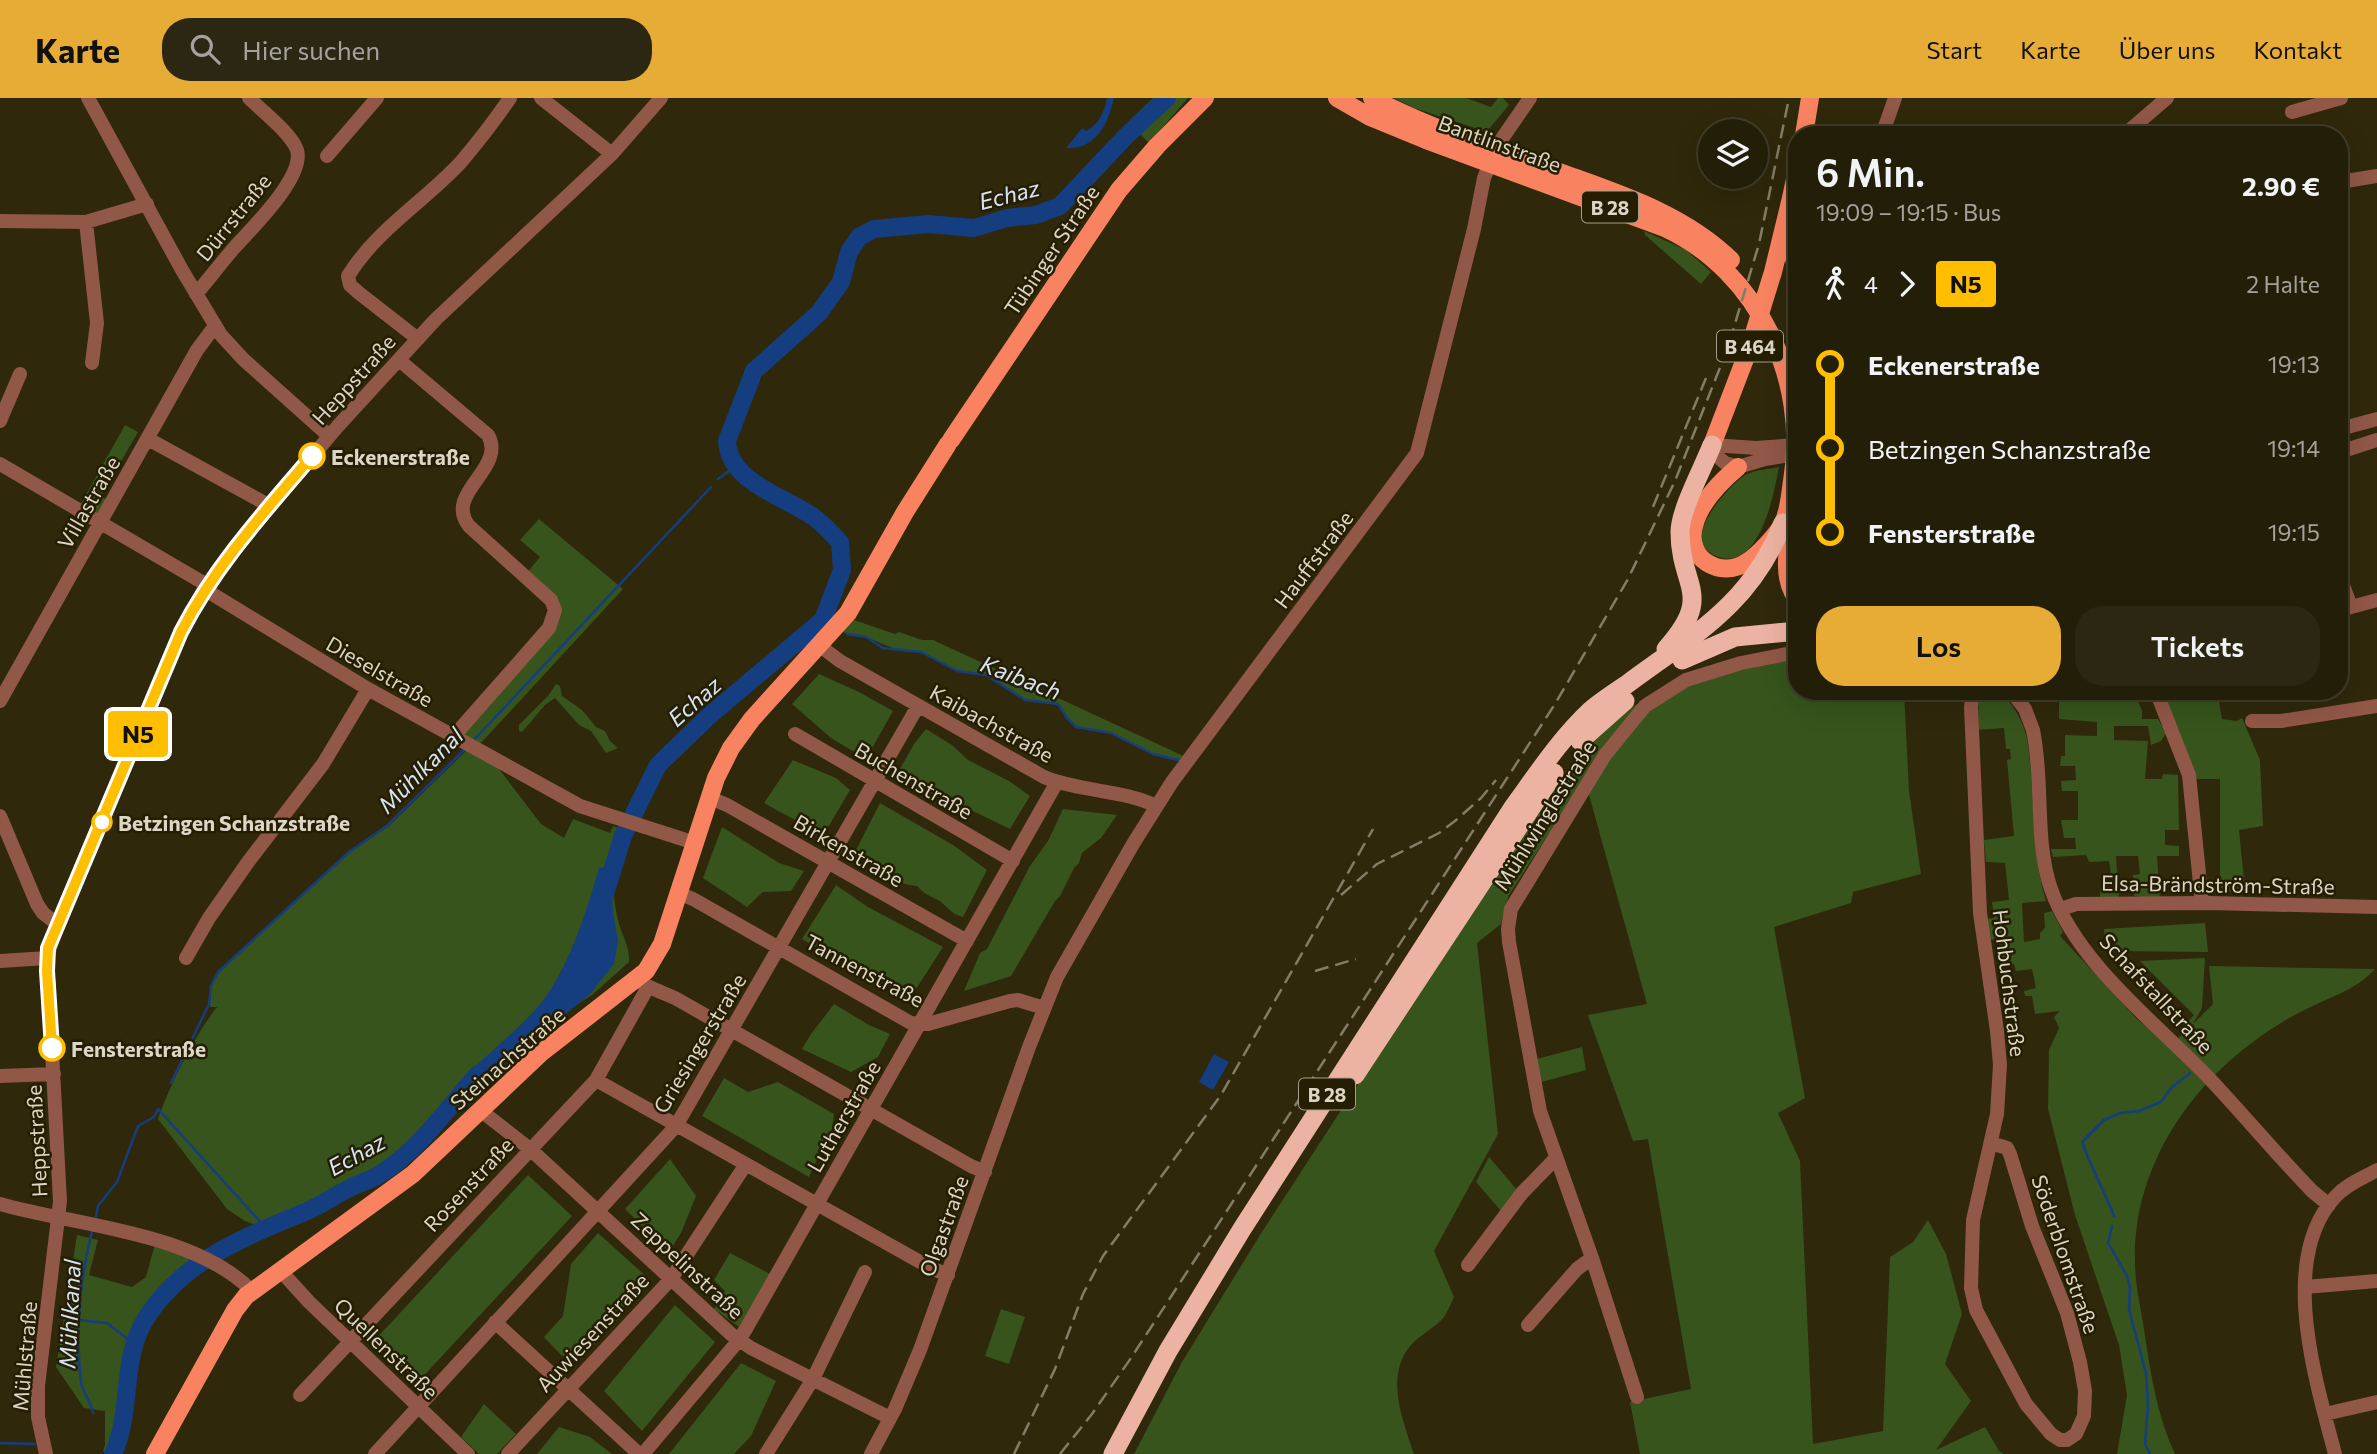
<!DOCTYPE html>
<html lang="de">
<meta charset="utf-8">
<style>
:root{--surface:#231e08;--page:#2b2712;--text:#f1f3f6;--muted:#a3a29c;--line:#403c29;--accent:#e6ac36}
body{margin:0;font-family:Commissioner,sans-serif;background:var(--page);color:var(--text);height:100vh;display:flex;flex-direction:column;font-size:26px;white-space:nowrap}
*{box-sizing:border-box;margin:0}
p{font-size:23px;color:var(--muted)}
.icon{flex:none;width:38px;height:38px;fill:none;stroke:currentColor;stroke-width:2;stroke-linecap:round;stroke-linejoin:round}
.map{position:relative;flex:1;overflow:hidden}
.details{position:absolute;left:1788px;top:28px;width:560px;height:574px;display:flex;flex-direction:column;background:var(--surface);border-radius:28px;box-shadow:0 7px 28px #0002,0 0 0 2px var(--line)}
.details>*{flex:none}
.badge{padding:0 14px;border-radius:5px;font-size:24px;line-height:46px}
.buttons{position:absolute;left:1698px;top:21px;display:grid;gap:14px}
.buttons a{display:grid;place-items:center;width:70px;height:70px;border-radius:50%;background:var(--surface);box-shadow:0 7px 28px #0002,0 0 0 2px var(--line);font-size:35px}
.map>.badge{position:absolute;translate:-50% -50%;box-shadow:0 0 0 4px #fff}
.legs{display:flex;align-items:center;gap:10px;height:77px;padding:0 28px;font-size:23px}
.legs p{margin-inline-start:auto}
.head{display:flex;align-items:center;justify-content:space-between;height:119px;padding:0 28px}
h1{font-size:38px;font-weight:600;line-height:52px}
.action{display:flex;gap:14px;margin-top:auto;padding:14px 28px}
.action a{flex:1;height:80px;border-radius:28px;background:var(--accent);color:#111;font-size:28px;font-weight:600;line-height:80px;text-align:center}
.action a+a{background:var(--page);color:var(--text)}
ul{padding:0 28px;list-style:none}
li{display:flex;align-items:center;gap:24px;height:84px;font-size:26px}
li i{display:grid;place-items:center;width:10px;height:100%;margin:0 9px;background:currentColor}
li i::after{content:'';width:18px;height:18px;margin:-9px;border:5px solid;border-radius:50%;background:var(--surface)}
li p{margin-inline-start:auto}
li:first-child i{background:linear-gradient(#0000 50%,currentColor 0)}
li:last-child i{background:linear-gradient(currentColor 50%,#0000 0)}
header{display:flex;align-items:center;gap:42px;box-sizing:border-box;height:98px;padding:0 35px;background:var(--accent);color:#111}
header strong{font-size:33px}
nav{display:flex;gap:38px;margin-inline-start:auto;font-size:24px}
.search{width:490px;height:63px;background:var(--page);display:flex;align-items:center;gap:18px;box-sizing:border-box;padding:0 24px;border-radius:28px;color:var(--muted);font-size:26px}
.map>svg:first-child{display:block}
.green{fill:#36541c}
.water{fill:#143e7f}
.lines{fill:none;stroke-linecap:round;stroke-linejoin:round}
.stream{stroke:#143e7f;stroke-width:2.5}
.river{stroke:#143e7f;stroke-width:18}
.minor{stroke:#915747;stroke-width:14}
.major{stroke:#f98361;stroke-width:18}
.highway{stroke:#edb3a2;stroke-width:19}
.rail{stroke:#837d67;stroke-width:2.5;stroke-dasharray:14 7;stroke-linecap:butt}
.line-1-casing{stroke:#fff;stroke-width:16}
.line-1{stroke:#ffbf00;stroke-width:10}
.stop-1-dot{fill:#fff;stroke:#ffbf00;stroke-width:3.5}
.labels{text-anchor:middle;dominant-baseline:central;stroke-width:5;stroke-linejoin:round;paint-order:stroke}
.shield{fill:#251e02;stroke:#a49f8b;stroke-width:2}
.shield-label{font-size:19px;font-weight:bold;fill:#dbd6c6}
.street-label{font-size:21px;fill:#dbd6c6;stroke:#251e02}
.stop-label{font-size:21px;font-weight:bold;fill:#dbd6c6;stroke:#251e02;text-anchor:start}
.water-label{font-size:23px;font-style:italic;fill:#d7e4f7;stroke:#251e02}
</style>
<header>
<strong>Karte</strong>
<div class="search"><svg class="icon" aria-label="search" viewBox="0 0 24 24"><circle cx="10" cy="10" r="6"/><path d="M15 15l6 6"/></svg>Hier suchen</div>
<nav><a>Start</a><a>Karte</a><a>Über uns</a><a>Kontakt</a></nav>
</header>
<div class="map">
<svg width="2377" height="1356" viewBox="0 0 2377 1356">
<rect width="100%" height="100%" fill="#2f280b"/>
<!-- green -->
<path class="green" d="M1153,0H1188L1149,45L1128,24Z
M1394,0H1466L1491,9L1498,0H1503L1509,7L1489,31L1481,32L1414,10Z
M1644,133L1686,152L1711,174L1701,186L1645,137Z
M125,327L138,334L101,398L110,404L100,424L78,411Z
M1779,369C1774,395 1761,468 1722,460C1715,459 1704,452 1702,445C1696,425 1731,385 1747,376C1756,372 1769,371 1779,369Z
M539,421L623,491L480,646L541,726L564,740L573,721L610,735L613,728L624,732C612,767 610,789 619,826C623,839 630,850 629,864L592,897L532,935L482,971L397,1063L376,1076L308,1112L258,1128L245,1123L227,1111L158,1021C170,987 194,938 217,909H210L211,888L218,875L349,755L389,728L470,649L453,639L554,519L525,477L540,459L520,442Z
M851,521L895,536L899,534L922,542H933L1190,661L1186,665L1153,656L1111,635L1076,629L1067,620L1058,606L1025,602L986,577L957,573L921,554L900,553L866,539L847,536L841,533Z
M1797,557V593H1904L1909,693L1921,776L1853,794L1851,805L1774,829L1805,1000L1778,1015L1800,1063L1813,1346L1883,1333L1890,1159L1913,1144L1928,1122L1946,1156L1962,1216L1945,1266L1971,1303L1936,1352L1985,1329L1999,1353L2004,1356H1640L1630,1304L1691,1291L1648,1041L1633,1043L1588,917L1647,906L1586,686L1626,630L1688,583Z
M819,576L859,594L893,613L866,661L831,640L792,606Z
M556,586L560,588L562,598L582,612L596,629L605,633L610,643L618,650L606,655L591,633L579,627L555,600L545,607L522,634L519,633V627L548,598Z
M1979,593H1999C2013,607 2023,621 2027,641C2036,695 2030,751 2046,803L2022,805L2024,844L2040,841V835L2045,830L2044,815L2052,813L2063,834L2060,838L2137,921L2204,976L2175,943L2189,930L2186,926L2194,917L2140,863L2205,860L2202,910L2193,926L2213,906L2209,868L2375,871C2359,889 2339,896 2317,906C2294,916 2273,929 2253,944C2183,996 2133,1075 2135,1164C2135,1189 2142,1214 2145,1238C2151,1278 2158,1320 2175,1356H2117L2127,1297L2119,1247L2075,1117L2048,1011L2049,952L2059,930L2054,919L2060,913L2035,916L2032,898H2025L2024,893L2036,890L2032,871L2016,873L2014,866L2005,868L1997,841L1988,842L1986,821L1994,820L1992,804L2009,802L2005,765L1986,764L1984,742L2014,738L2007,662L2011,661L2010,651H2006L2004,630L1978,632Z
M2093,593H2133L2142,612V621H2158L2166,635L2161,643L2151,647L2148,628H2114V642L2148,643L2145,681H2162L2163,676L2178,677L2179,732H2165V747L2179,748V758H2157L2160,801L2134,798L2133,777L2140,776L2138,758H2116L2119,800L2100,801V790L2113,789L2109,763L2089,764L2086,757L2053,759L2051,751H2076L2075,740H2064L2061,722H2078V693H2062L2061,683L2076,682L2075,668H2060L2061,658H2065V637L2097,638V624L2059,621V600L2065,597L2093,596Z
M2162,593H2217L2222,621L2237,623L2242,620L2260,662L2263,728L2239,732L2245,792L2210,796V784L2220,783V681H2193Z
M1640,605L1601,655L1509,797L1501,826L1477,845L1498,1036L1434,1153L1454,1199C1451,1205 1448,1213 1444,1219C1435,1230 1421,1236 1411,1247C1384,1278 1403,1323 1414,1356H1134L1182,1264L1260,1137L1531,720L1587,645L1631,609Z
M926,631L952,647L968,662L1009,683L1030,698L1010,731L946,700L925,694L896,678L914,646Z
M793,662L836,680L850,692L823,738C804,725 784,717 764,705Z
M880,705L953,747L987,772L963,819C950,816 946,806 936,801C927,797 924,795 917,788C904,787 891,782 884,770L874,767L855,754Z
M1063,711L1117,717L1101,740L1082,755L1079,765L1074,770L1060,798L1055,803L1011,878L964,893L980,855L987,851L1030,768L1048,743Z
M722,729L779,765L804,773L791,793L763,794L747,809L703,780Z
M836,787L868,809L943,849L909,902L892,889L874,881L854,863L837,861L802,841Z
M2205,825L2208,854L2108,853V848H2114L2113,841H2105L2104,831Z
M834,906L869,927L890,936L878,959L851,974L802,951L811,936Z
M1582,949L1586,972L1538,985L1533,962Z
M724,980L748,994L778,984L834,1016L830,1043L817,1061L809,1079L702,1018Z
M1489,1059L1518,1093L1501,1113L1476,1084Z
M670,1061L696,1098L681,1135L669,1154L625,1111Z
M528,1077L572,1118L418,1284L374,1243Z
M598,1135L649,1181L620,1213L608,1214L596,1227L601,1239L578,1263L561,1257L544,1239L563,1218L571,1166Z
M77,1137L98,1142L89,1177L132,1189L146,1179L156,1142L204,1161C170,1189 138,1220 128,1265C122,1296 126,1326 113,1356H106L103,1353L105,1347V1313L84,1310L56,1269Z
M730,1155L770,1176L739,1229L714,1211L725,1193L714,1182Z
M675,1207L715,1244L642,1333L604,1293Z
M1001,1211L1025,1219L1009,1266L985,1258Z
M741,1265L776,1283L751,1338L734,1356H669Z
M484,1306L516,1336L497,1356H479L461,1339Z
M559,1329L590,1339L612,1356H537Z"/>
<!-- water -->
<path class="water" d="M1107,0H1114C1108,26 1096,52 1066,50L1082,30L1086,33C1099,26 1104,15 1107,0Z
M610,768L613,814L618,843L614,866L590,896L556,924L489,970L464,994L457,986C482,961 511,938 535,912C566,879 587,813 599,770Z
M1214,956L1229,964L1213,992L1199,984Z"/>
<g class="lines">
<!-- stream -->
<path class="stream" d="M718,381L737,367
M847,536L866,539L883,550L921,554L957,573L986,577L1025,602L1058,606L1067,620L1076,629L1111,635L1153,656L1178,662
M472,644L711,389
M171,985L209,906L211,888L218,874L349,754L388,727L465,651
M2114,1118C2104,1093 2091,1069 2082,1044L2104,1022L2120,1015L2139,1013L2161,1004L2171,990L2190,975
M95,1123L98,1108L117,1084L138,1028L154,1019L158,1011L265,1129
M2112,1128L2108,1145L2127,1178L2130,1190L2129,1212L2146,1275L2148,1307L2145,1346L2150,1356
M92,1133C80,1182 75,1234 81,1285C83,1294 91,1304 93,1315
M79,1222L107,1225L134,1246
M0,1345L35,1346"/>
<!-- river -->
<path class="river" d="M604,799L623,738L658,667L710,617L823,522L842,472L840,444C831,435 823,425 812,418C783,398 729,384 727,343L754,273L819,215L841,184L849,154L859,139L874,131L928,126L974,130L1007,120L1036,117L1060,108L1126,38L1167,0
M113,1356C133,1313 120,1264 145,1222C181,1163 245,1139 305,1114C320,1108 334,1098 348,1091C357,1086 368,1083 377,1078C416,1056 448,1009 478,976"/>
<!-- minor -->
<path class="minor" d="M88,0L182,172L221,237L243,261L329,338
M541,0L612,56
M2292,14L2341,0
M1882,37L1895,0
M2124,37L2167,0
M327,58L377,0
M2340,84L2377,78
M0,123L86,124L147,106
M86,124L97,225L92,265
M196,196C209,181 221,165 234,150C251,131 305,79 297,52C291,35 262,13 249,0
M418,241L359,195L350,187L348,178C377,131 424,104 461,64C478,44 495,22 510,0
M399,262L488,337C507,371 443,395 469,428L551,502L555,512L549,530L453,639
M0,323L20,276
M2340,331L2377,321
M148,341L270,408
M1712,347L1756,350L1797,347
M1710,352L1725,365L1738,369L1765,361L1797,356
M2340,354L2377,342
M0,366L207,487
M2340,479L2351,509
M204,491L368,591L580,708L695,745
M2340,512L2377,502
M820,548L840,563L1044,679C1080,694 1125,692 1156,708
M1973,593L1971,609L1980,815L1997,933L2000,967L1997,1016L1973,1122L1971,1190L1976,1212L2026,1306L2051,1336L2060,1342H2067L2076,1336L2084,1318L2085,1293L2080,1264L2067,1215L2032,1128L2010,1056L2007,1050L1991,1045
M2011,593L2025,611L2033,632C2044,684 2034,741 2051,791C2077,865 2155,924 2208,979C2243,1016 2276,1056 2312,1093L2329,1107
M2156,593L2189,677L2202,805
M0,603L197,252L215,228
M2252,623H2281L2377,608
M795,636L1013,763
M710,700L727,707L967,843
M0,718L37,806L43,815L57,826
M678,795L693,801L911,925L928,926L1010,903L1018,902L1044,910
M2061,811L2076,806L2209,805L2377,809
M186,860L209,820L248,764L323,666L368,591
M0,863L47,860
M641,884C646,889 667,896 675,900L971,1068L985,1074
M0,978L54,976
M596,982L931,1170L948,1177
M480,1012L530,1051L732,1237L751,1250L890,1320
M0,1106C77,1128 194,1134 252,1193
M1468,1167L1522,1095L1556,1060
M280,1172L309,1204L468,1356
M2305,1189L2377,1183
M495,1224L639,1356
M1528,1227L1577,1171L1592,1160
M300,1297L596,982L648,889
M1637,1299L1592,1160L1540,1013L1509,844L1508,831L1511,811L1605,657L1645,608L1686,582L1741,565L1797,554
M2325,1316L2377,1304
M46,1356L38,1319V1288L60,1103L47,860L57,826L181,534L204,491L227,459L338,328L436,221L612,56L661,0
M375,1356L676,1028L918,608
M508,1356L671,1181L746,1066
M643,1356L739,1242L747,1229L1057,684
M766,1356L813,1281L865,1174
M871,1356L895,1311L920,1252L1029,949L1057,879L1133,746L1172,684L1417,355L1474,131L1484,80L1499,45L1530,0
M2335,1356C2316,1283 2277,1160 2336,1098C2347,1086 2363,1080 2377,1072"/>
<!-- major -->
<path class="major" d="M1337,0L1370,19L1426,42L1665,130C1759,174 1809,283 1792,383C1790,396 1789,413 1783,425C1778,436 1757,458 1747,464C1720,482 1685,460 1694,428C1700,404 1720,384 1738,369
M1372,0C1436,34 1508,55 1576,80C1632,100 1688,120 1731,162
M1804,37L1810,0
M1797,72L1791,100L1793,155L1797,177
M951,342L1119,92L1157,48L1205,0
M1712,347L1750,248L1773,174L1791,100
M1797,414C1789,439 1779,478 1797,501
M155,1356L235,1212L246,1198L413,1076L541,955L646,873L662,846L716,680L731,650L752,621L848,515L905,414L948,346"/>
<!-- highway -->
<path class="highway" d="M1666,551C1715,496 1680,490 1680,434C1680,412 1704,368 1712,347
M1682,562L1735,539L1797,533
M1580,643L1625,603
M1355,977L1554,675
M1113,1356L1168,1253L1242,1131L1514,708C1538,675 1561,640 1591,612C1602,603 1614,595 1626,587C1693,537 1750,508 1783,425"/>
<!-- rail -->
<path class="rail" d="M1653,409L1706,280
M1341,797L1377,766L1439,735L1455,723L1481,700L1496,682
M1315,873L1356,861
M1014,1356L1055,1271L1083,1196L1103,1158L1221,997L1373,731
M1060,1356L1092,1316L1131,1260L1243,1088L1555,606L1628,481L1675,383L1727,252L1759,146L1789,0"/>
</g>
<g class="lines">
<defs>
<path id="line-1" d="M52,950L47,873L48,850L181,534C215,468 264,414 312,358"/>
</defs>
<!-- line-1 casing -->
<use href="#line-1" class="line-1-casing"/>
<!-- line-1 -->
<use href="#line-1" class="line-1"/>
</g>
<!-- markers -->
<g class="stop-1-dot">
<circle cx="312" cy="358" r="12"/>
<circle cx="102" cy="724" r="9"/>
<circle cx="52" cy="950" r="12"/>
</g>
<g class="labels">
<!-- shield labels -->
<g class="shield">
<rect x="1582" y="93.5" width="56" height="31" rx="5"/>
<rect x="1717" y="232.5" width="66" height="31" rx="5"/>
<rect x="1299" y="980.5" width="56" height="31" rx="5"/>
</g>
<g class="shield-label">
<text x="1610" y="109">B 28</text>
<text x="1750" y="248">B 464</text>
<text x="1327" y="996">B 28</text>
</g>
<!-- street labels -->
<g class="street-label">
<text transform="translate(1500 45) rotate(20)">Bantlinstraße</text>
<text transform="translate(233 119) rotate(-51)">Dürrstraße</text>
<text transform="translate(1051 152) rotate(-56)">Tübinger Straße</text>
<text transform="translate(353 281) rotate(-48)">Heppstraße</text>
<text transform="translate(88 404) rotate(-60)">Villastraße</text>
<text transform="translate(1313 461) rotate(-53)">Hauffstraße</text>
<text transform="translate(380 573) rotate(30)">Dieselstraße</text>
<text transform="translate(992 625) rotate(29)">Kaibachstraße</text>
<text transform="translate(914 682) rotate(30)">Buchenstraße</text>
<text transform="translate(1544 717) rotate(-58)">Mühlwinglestraße</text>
<text transform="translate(849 752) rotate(30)">Birkenstraße</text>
<text transform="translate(2218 786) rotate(1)">Elsa-Brändström-Straße</text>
<text transform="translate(865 872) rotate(28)">Tannenstraße</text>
<text transform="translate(2010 885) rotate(83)">Hohbuchstraße</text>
<text transform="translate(2157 895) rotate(47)">Schafstallstraße</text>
<text transform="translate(699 945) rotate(-59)">Griesingerstraße</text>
<text transform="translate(507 960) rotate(-41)">Steinachstraße</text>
<text transform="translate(843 1018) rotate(-60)">Lutherstraße</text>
<text transform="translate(36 1043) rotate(-93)">Heppstraße</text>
<text transform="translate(468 1086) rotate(-47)">Rosenstraße</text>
<text transform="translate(943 1128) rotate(-70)">Olgastraße</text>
<text transform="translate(2066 1156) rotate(71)">Söderblomstraße</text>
<text transform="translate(688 1167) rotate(43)">Zeppelinstraße</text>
<text transform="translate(592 1234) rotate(-47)">Auwiesenstraße</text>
<text transform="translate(387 1250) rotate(44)">Quellenstraße</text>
<text transform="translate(24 1258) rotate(-85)">Mühlstraße</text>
</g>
<!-- stop labels -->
<g class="stop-label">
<text x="331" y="358">Eckenerstraße</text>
<text x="118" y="724">Betzingen Schanzstraße</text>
<text x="71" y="950">Fensterstraße</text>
</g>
<!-- water labels -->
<g class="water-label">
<text transform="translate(1009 96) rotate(-14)">Echaz</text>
<text transform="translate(1021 579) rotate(21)">Kaibach</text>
<text transform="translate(694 603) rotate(-41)">Echaz</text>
<text transform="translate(420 672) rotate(-45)">Mühlkanal</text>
<text transform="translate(356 1056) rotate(-29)">Echaz</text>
<text transform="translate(69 1216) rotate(-87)">Mühlkanal</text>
</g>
</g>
</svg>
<div class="buttons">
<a><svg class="icon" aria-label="layers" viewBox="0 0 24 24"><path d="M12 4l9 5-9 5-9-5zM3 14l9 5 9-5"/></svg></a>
</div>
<b class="badge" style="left:138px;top:636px;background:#ffbf00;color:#111">N5</b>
<section class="details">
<div class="head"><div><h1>6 Min.</h1><p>19:09 – 19:15 · Bus</p></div><b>2.90 €</b></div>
<div class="legs"><svg class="icon" aria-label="walk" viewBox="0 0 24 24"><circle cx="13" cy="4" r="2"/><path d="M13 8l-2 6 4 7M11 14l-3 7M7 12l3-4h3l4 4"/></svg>4<svg class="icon" aria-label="forward" viewBox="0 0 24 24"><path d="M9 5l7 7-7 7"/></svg><b class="badge" style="background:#ffbf00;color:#111">N5</b><p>2 Halte</p></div>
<ul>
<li><i style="color:#ffbf00"></i><b>Eckenerstraße</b><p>19:13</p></li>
<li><i style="color:#ffbf00"></i><span>Betzingen Schanzstraße</span><p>19:14</p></li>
<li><i style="color:#ffbf00"></i><b>Fensterstraße</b><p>19:15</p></li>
</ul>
<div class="action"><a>Los</a><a>Tickets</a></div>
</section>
</div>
